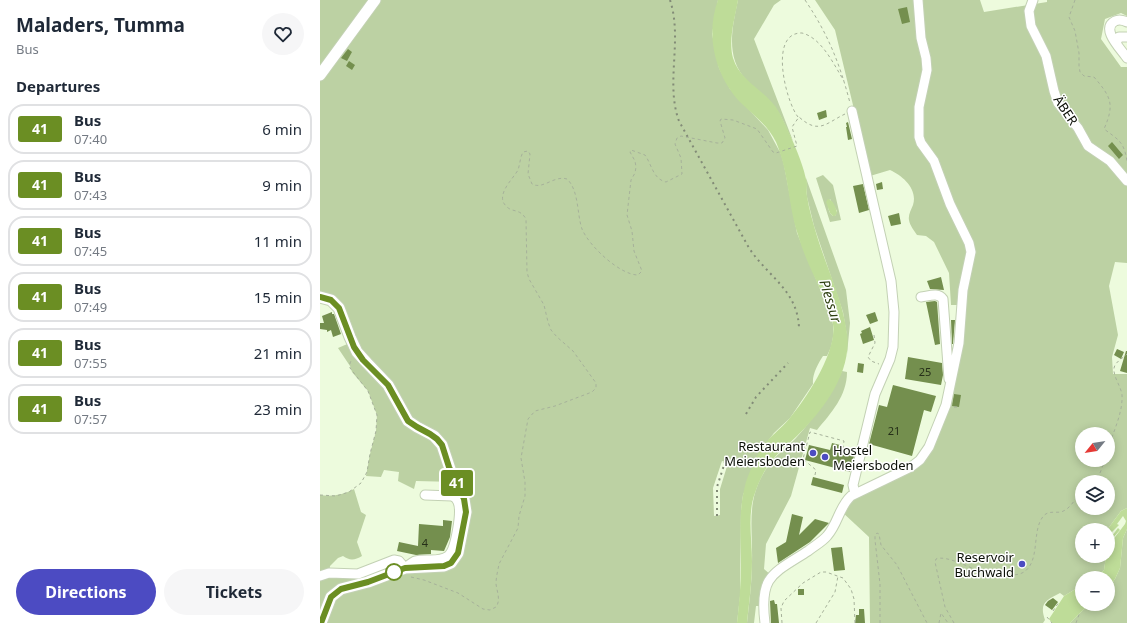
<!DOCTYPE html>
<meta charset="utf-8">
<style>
:root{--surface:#fff;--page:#f6f6f7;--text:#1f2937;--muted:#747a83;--line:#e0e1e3;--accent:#4c4bc2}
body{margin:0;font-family:"Noto Sans",sans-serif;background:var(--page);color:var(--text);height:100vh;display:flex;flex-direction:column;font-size:15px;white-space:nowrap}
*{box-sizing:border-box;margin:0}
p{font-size:13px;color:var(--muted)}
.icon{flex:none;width:22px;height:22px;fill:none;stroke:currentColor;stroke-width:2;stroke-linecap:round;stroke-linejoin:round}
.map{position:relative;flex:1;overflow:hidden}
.drawer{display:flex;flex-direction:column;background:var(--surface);width:320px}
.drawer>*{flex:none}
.badge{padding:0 8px;border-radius:3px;font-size:14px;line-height:26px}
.needle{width:26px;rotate:240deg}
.buttons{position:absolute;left:755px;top:427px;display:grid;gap:8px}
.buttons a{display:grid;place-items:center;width:40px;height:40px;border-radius:50%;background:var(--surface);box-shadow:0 2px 10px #0003;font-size:20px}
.map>.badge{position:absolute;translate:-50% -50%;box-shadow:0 0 0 2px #fff}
h2{padding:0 16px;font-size:15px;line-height:36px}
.round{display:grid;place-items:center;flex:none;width:42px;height:42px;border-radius:21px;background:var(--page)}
.headline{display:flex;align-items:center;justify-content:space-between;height:68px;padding:0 16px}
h1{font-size:19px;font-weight:700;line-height:30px}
.action{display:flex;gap:8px;margin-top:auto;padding:8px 16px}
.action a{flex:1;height:46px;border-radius:24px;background:var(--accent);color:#fff;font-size:16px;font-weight:700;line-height:46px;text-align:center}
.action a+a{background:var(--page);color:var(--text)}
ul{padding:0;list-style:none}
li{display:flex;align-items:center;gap:12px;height:50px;margin:0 8px 6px;padding:0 8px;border:2px solid var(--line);border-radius:16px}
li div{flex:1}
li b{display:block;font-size:15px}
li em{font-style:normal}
li .badge{min-width:44px;font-weight:700;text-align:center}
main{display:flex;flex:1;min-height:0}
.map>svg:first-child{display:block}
.green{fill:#bcd1a3;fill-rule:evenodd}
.water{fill:#bedc98}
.building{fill:#748f4e}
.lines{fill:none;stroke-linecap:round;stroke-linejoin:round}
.minor-casing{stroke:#c3d1b4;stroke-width:11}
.major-casing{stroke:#c3d1b4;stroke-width:13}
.path{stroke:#a6b19a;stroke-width:1;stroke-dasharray:3 3;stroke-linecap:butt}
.minor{stroke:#fff;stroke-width:9}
.major{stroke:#fff;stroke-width:11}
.rail{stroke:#828b77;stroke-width:2;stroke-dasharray:2 4;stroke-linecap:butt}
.line-casing{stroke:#fff;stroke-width:9}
.line{stroke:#6b8e23;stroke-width:6}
.poi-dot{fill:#4c4bc2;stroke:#fff;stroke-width:1.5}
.stop-dot{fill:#fff;stroke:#6b8e23;stroke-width:2}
.labels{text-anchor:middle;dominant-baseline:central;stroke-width:3;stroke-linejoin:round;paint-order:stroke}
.number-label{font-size:11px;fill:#263019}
.street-label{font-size:13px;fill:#0c1007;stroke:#fff}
.poi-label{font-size:13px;fill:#0c1007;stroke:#fff;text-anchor:end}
.water-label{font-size:14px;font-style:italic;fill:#2e4010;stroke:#fff}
</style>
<main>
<section class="drawer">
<div class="headline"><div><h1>Maladers, Tumma</h1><p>Bus</p></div><a class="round"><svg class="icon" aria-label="heart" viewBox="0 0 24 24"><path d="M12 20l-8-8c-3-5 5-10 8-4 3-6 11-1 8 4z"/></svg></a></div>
<h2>Departures</h2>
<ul>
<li><span class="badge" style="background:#6b8e23;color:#fff">41</span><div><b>Bus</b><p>07:40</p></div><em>6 min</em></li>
<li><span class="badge" style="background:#6b8e23;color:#fff">41</span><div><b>Bus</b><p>07:43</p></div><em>9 min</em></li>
<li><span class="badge" style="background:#6b8e23;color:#fff">41</span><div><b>Bus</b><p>07:45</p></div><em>11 min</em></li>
<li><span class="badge" style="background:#6b8e23;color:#fff">41</span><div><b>Bus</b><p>07:49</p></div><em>15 min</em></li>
<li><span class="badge" style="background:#6b8e23;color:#fff">41</span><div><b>Bus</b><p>07:55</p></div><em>21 min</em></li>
<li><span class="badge" style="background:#6b8e23;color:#fff">41</span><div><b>Bus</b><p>07:57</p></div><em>23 min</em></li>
</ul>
<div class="action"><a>Directions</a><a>Tickets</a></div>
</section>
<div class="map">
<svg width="807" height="623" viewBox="0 0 807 623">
<rect width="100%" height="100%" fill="#edfbdd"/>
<!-- green -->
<path class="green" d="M0,0H398L392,34L399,68L410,89L448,130L461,154L464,165L477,233L509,311L513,324V337L511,347L507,356H503C498,364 492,374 493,384L470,418L454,433L440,451L423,495L421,510L420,596L417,623H0V495C12,497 23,495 34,489L41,512L46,515L37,542L42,556C35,560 30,561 23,556L18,558L10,566L9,573H20L81,563L133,561L136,482L96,481L94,489L78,481L79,472L64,470L61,477L46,476L50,454L56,431L57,415L48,391L32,372L30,366L18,348L32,342L22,315L0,297ZM402,461L408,463L400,489V515L394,516L393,488Z
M418,0H461L454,5L434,39L473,141C466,129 462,116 454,106C446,96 436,90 427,81C405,58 412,28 418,0Z
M495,0H660L664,12L727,2V0H807V16L801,13L785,19L781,39L801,67H807V263L795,262L789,286L798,335L792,357L793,374H807V508L801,511L787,530H762V556H786L784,570L775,578H762V585L744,596L740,593C726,600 719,603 725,620L723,623H550L549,537L521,511L524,504L600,460L627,401V354H637L641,305H631L629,273L614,242L606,236L597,235C594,230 590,226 589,220C588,215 591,210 593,205C598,189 583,176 570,170L550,176L515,30ZM762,434H788V460H762ZM762,482H788V508H762Z
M503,175L513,185L521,220L510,222L496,178ZM510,199L517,211L515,216H513C507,212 508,205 510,199Z
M486,178L526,290L530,323L527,354V336L523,312L494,226L487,197Z
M522,371L527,372C527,396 511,413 497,430L490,428L471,496L446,544L444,569L452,576L443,606H436L434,623H427C429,603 432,583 432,563C433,525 425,500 448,466C455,455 467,448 476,438C494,418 510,396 522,371Z
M807,529V623H750L769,604H788V589L795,579L800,568L803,538Z"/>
<!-- water -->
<path class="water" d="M398,0H418C415,18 408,40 413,58C420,82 447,91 459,112C468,130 482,159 486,179C488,185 486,190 487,196C489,209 493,223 497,236C507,269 523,300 527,334C532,373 503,410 477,436C469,444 460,451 452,460C445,469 439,481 435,493C427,514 432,540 432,561C432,582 429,603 427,623H417C419,604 421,584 421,565C421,539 418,512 425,486C427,477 432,467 436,458C443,441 458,432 469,419C487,398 517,352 513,324C511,314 507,305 503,295C494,276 484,256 478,235C468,205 469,172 456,142C448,125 433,115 420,102C395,75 385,35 398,0Z
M508,199C513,200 516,207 517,213L515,216H513L510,213L506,202Z
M807,508V529L803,538L800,568L795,579L788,589V578H775L784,570L786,556H788V546L790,542L788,538L792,536L798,528L800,530L791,540L792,541L805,524L806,521L803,516L797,524L799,525L788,536V530H787L801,511Z
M762,585V604H769L750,623H732L729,619L744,596Z"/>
<!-- building -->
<path class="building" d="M587,7L590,22L582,24L578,9Z
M28,49L32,52L27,61L21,58Z
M29,61L35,65L32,70L26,66Z
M506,110L507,117L499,120L497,113Z
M528,122L532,139L528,140L526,127H527L526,123Z
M792,142L803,155L799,159L788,146Z
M562,182L563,189L557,190L556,184Z
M543,184L549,210L539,213L533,186Z
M579,213L581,224L571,226L568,216Z
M621,277L624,290L610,289L607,281Z
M615,301L617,302L620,344L615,345L606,302Z
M12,312V314H14L21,334L13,337L11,330L7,332V330L0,329V323H4L2,316Z
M555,312L558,321L550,324L546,315Z
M631,320H635L633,344H632Z
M550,327L554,340L543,344L540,334L542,333L541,331Z
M797,349L804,352L801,359L794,355Z
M806,351H807V373L800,371Z
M588,357L622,363L623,375L621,385L585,379Z
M538,363L544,364L543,373L537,372Z
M573,385L616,396L611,412L604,410L592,456L549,444L559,405L567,407Z
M634,394L641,395L639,407L632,406Z
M512,443L520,445L518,452L534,456L530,472L485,460L489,445L510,450Z
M493,477L524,485L522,493L491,485Z
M472,514L483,517L479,535L495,519L509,523L490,542L458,563L456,548L466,542Z
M123,520L132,521L130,537L124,551L111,550V554L96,555L77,551L79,542L98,546L99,524L123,526Z
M522,547L525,570L514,571L511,548Z
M478,589H484V595H478Z
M733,598L738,602L732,610L725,605L728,601Z
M454,600L455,604H457L459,623H451L450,601Z
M539,609H544L545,623H535L536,615H539Z"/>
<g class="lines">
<defs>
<path id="minor" d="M713,0L709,11L711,26L726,56L734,91L738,103L758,128L768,146L790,161L807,181
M807,22C803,20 799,19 795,21C780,29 801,49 807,58
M796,43L799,37H807
M532,111L571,281L574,312L573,347L570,359L555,394L533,485L535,494
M601,297C609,296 618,292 623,299L629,379
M0,576L9,573L38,574L74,560L79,561L85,568C88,566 91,563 95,561C106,558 119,563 128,556C136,550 142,511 138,502C137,499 135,497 132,496L105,495
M445,623C439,576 452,574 488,551C494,546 502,542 507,536C518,524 519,507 531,496L591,467L600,460L609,447L626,405L639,343L643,290L651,252L649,243L630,204L614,161L601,143L599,137V107L607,70L606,58L601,38L598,0"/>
<path id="major" d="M0,75L55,0
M0,297L11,300L19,308L30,337L37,352L47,363L68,385L88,421L97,427L114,436L122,445L131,472L144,499L146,512L138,553L131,563L124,566L85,568L48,582L21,589L11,597L1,623"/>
</defs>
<!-- minor casing -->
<use href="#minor" class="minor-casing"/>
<!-- major casing -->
<use href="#major" class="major-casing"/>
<!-- path -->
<path class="path" d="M485,0C508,34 520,64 530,103
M755,0L749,17L755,31L759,53V66L760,72L764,76L774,77C791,97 795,104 784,129C799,140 804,142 807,161
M478,117C466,102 448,32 482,33C502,38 514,65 524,81
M554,335L555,343L548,357L551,361L559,364
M634,407H637V404
M788,449C793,432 803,413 802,395C801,386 793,377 794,368C795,362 803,358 807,354
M495,475L496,470L483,459L490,432L524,441L523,448L534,450
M772,482L780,473L785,460
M0,495L16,496L29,492L41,483L47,472L50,454L56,431L57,415L48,391L30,368V363L32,359
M91,577L104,580L138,593L163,609L170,610L176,607C181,600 177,592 176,584C176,577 178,570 179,564L198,528L199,516L205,496V482L201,458L208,419L215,411L235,406L272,392L276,388V383L253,351L237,337L231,330L228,322L224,305L209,279L207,272L206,219C200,208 192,213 186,206C175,195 193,179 198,170C200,164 200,158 203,152L208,151L210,154L208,174L212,184C223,190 234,175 247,179C259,190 257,215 262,229C269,246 300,275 318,275L322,271L314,251L312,231L307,215L311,180L315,173L316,167L315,161L310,152L311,150L325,155C332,165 333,179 346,182L362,174L361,158L355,144L357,138L361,136L397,143H402L405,138L400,121L401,119L413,120L437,129L453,152L456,153L477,146L472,127L479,117C499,135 506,123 525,114
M733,611L739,602
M727,617L732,623
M462,623L461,608L464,601L483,583L501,572H506L523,578L531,589L534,599L535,623
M496,623L515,592L518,576
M560,623V584L555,540V535L557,533L559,534L561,545L577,565L607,623
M619,623L621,613L628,623
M634,623L625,607L615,562L616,559C627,554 658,572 671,576C676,577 683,575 689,575C694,575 699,575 704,572C720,561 712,533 722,518C727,510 734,513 741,512C751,509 756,497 762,490
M756,623L760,612"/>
<!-- minor -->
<use href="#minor" class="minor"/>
<!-- major -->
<use href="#major" class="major"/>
<!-- rail -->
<path class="rail" d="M350,0C363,40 345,83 359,121L429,248C448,277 479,291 479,330
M426,414L436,397L468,363
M397,516V487L405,462"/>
</g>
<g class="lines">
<defs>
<path id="line" d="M0,297L11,300L19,308L34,347L43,360L68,385L88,421L97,427L110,434L117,439L122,445L129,467L144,499L146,512L138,553L131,563L124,566L85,568L48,582L21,589L11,597L1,623"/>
</defs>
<!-- line casing -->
<use href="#line" class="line-casing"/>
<!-- line -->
<use href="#line" class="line"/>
</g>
<!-- markers -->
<g class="poi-dot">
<circle cx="493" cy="453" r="4"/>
<circle cx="505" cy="457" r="4"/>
<circle cx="702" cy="564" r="4"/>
</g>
<circle class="stop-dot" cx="74" cy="572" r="8"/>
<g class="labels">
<!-- number labels -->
<g class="number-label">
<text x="605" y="371">25</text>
<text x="574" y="430">21</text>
<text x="105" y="542">4</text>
</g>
<!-- street labels -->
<g class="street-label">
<text transform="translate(746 110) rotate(56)">ÄBER</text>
</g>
<!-- poi labels -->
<g class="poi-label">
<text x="485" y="446">Restaurant<tspan x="485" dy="15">Meiersboden</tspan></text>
<text x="513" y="450" text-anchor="start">Hostel<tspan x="513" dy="15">Meiersboden</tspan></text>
<text x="694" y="557">Reservoir<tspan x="694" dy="15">Buchwald</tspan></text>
</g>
<!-- water labels -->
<g class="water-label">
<text transform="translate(511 301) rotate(73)">Plessur</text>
</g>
</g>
</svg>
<div class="buttons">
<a><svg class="needle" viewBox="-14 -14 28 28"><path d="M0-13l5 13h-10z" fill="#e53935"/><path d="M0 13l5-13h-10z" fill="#747a83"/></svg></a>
<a><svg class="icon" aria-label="layers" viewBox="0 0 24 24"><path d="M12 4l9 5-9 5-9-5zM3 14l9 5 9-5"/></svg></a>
<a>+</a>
<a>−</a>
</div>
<b class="badge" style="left:137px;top:483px;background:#6b8e23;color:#fff">41</b>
</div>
</main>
